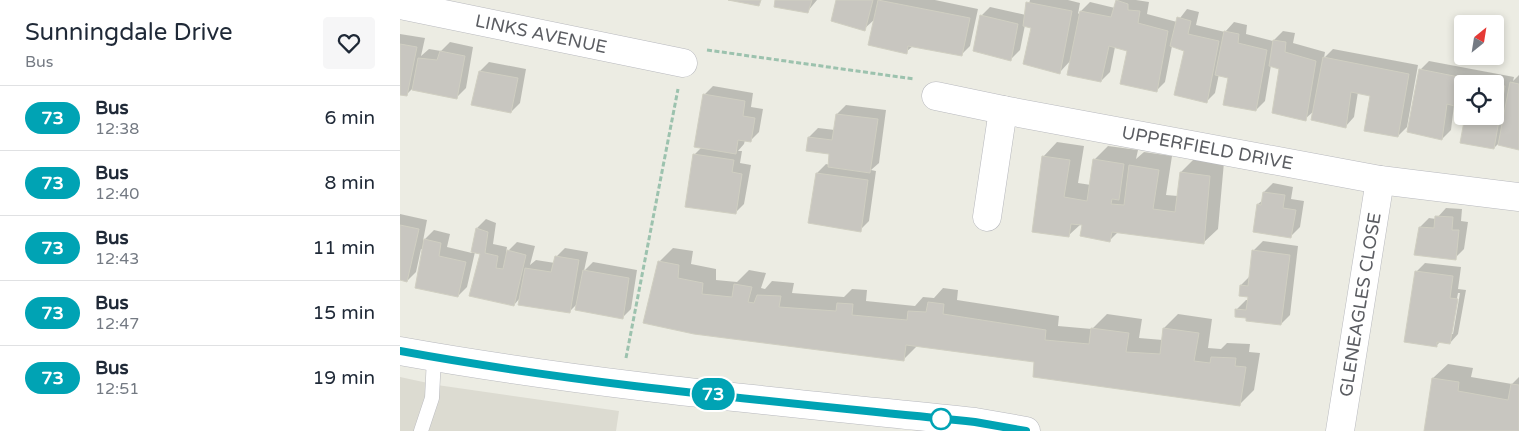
<!DOCTYPE html>
<style>
:root{--surface:#fff;--page:#f6f6f7;--text:#1f2937;--muted:#747a83;--line:#e0e1e3}
body{margin:0;font-family:"Varela Round",sans-serif;background:var(--page);color:var(--text);height:100vh;display:flex;flex-direction:column;font-size:19px;white-space:nowrap}
*{box-sizing:border-box;margin:0}
p{font-size:16px;color:var(--muted)}
.icon{flex:none;width:28px;height:28px;fill:none;stroke:currentColor;stroke-width:2;stroke-linecap:round;stroke-linejoin:round}
.map{position:relative;flex:1;overflow:hidden}
.details{display:flex;flex-direction:column;background:var(--surface);width:400px}
.details>*{flex:none}
.badge{padding:0 10px;border-radius:16px;font-size:18px;line-height:32px}
.needle{width:32px;rotate:30deg}
.fabs{position:absolute;left:1054px;top:15px;display:grid;gap:10px}
.fabs a{display:grid;place-items:center;width:50px;height:50px;border-radius:5px;background:var(--surface);box-shadow:0 2px 8px #0003;font-size:25px}
.map>.badge{position:absolute;translate:-50% -50%;box-shadow:0 0 0 2px #fff}
.round{display:grid;place-items:center;flex:none;width:52px;height:52px;border-radius:5px;background:var(--page)}
.summary{display:flex;align-items:center;justify-content:space-between;height:85px;padding:0 25px}
h1{font-size:24px;font-weight:600;line-height:38px}
ul{padding:0;list-style:none}
li{display:flex;align-items:center;gap:15px;height:65px;padding:0 25px;border-top:1px solid var(--line)}
li div{flex:1}
li b{display:block;font-size:19px}
li em{font-style:normal}
li .badge{min-width:55px;font-weight:700;text-align:center}
main{display:flex;flex:1;min-height:0}
.map>svg:first-child{display:block}
.education{fill:#dcdbd1}
.shadow{fill:#0003;fill-rule:evenodd}
.building{fill:#c8c6c0;stroke:#d0cfc2}
.lines{fill:none;stroke-linecap:round;stroke-linejoin:round}
.service-casing{stroke:#b8b9be;stroke-width:15}
.minor-casing{stroke:#b8b9be;stroke-width:29}
.path{stroke:#9cc2ae;stroke-width:3;stroke-dasharray:5 2.5;stroke-linecap:butt}
.service{stroke:#fff;stroke-width:14}
.minor{stroke:#fff;stroke-width:28}
.line-casing{stroke:#fff;stroke-width:11}
.line{stroke:#00a3b4;stroke-width:8}
.stop-dot{fill:#fff;stroke:#00a3b4;stroke-width:2.5}
.labels{text-anchor:middle;dominant-baseline:central;stroke-width:4;stroke-linejoin:round;paint-order:stroke}
.street-label{font-size:18px;fill:#5b5d62;stroke:#fff}
</style>
<main>
<section class="details">
<div class="summary"><div><h1>Sunningdale Drive</h1><p>Bus</p></div><a class="round"><svg class="icon" aria-label="heart" viewBox="0 0 24 24"><path d="M12 20l-8-8c-3-5 5-10 8-4 3-6 11-1 8 4z"/></svg></a></div>
<ul>
<li><span class="badge" style="background:#00a3b4;color:#fff">73</span><div><b>Bus</b><p>12:38</p></div><em>6 min</em></li>
<li><span class="badge" style="background:#00a3b4;color:#fff">73</span><div><b>Bus</b><p>12:40</p></div><em>8 min</em></li>
<li><span class="badge" style="background:#00a3b4;color:#fff">73</span><div><b>Bus</b><p>12:43</p></div><em>11 min</em></li>
<li><span class="badge" style="background:#00a3b4;color:#fff">73</span><div><b>Bus</b><p>12:47</p></div><em>15 min</em></li>
<li><span class="badge" style="background:#00a3b4;color:#fff">73</span><div><b>Bus</b><p>12:51</p></div><em>19 min</em></li>
</ul>
</section>
<div class="map">
<svg width="1119" height="431" viewBox="0 0 1119 431">
<rect width="100%" height="100%" fill="#ecece3"/>
<!-- education -->
<path class="education" d="M0,377L37,385L219,411L216,431H0Z"/>
<!-- shadow -->
<path class="shadow" d="M376,0H417L407,12Z
M437,0H535L578,9L570,46L561,55L513,46L506,52L475,19L464,29Z
M630,0H668L680,3L678,14L690,2L715,8L717,0H736L749,2L747,14L777,22L787,9L799,12L796,25L825,32L834,22L847,25L846,34L873,41L883,31L895,33L893,43L925,52L924,58L933,49L1018,65L1007,127L998,136L972,95L958,92L954,117L946,126L914,111L905,119L880,68L871,65L865,101L856,110L829,77L819,74L815,93L806,102L785,50L772,46L765,82L756,91L728,50L715,47L710,72L701,81L671,60L660,72L632,27L625,25L620,50L611,59L581,16L590,7L626,15Z
M0,34L25,38L21,56L29,49L41,51L50,42L73,47L66,88L57,97L12,89L6,95L0,94Z
M1029,61L1114,77L1113,81L1119,75V149L1098,144L1094,148L1095,84H1062V106L1054,105L1051,130L1042,139L1020,70Z
M89,62L126,69L120,103L111,112L80,71Z
M313,86L353,93L351,107L363,109L359,132L350,141L345,140L344,144L338,151H342L340,163L351,165L344,204L335,213L294,155L302,147L304,95Z
M446,105L486,110L479,163L471,170L476,171L469,221L460,230L417,173L426,164L430,165L431,153L409,137L418,128L435,130L437,114Z
M657,142L684,146L678,183L691,185L694,160L708,146L738,150L736,159L744,152L772,156L766,195L778,196L781,172L795,158L824,162L818,229L803,243L718,232L710,240L681,224L669,235L643,157Z
M873,183L893,187L891,199L904,201L900,227L891,236L858,204L863,200L864,192Z
M1046,208L1062,209L1061,221L1068,222L1064,249L1055,258L1020,227L1029,218L1036,219Z
M0,214L27,220L23,241L34,230L50,234L47,247L72,253L77,228L86,219L96,223L93,244L107,247L106,253L117,242L135,246L130,265L136,260L155,263L156,257L165,248L188,252L184,271L193,262L237,270L231,309L222,318L178,303L169,312L120,298L114,305L81,253L75,252L67,287L58,296L23,250L21,249L16,272L7,281L0,279Z
M863,241L898,246L890,315L881,324L836,315L837,309L846,300H849L850,296L841,285L850,276L854,250Z
M273,248L293,251L291,264L316,269V280L337,282L349,270L366,273L361,288L365,289L372,281L394,283L392,293L444,297L452,289L467,290L466,301L515,306L523,297L534,298L543,288L558,290L557,300L659,316L658,326L692,329L707,314L742,319L739,338L763,340L764,328L778,314L812,319L808,348L821,349L827,343L850,344L849,352L860,353L854,390L839,405L636,361L518,345L503,360L295,333L259,262Z
M1025,263L1061,267L1058,289L1066,290L1058,334L1050,343L1041,341L1036,346L1016,272ZM1058,293H1060L1053,334H1050Z
M1048,364L1073,368L1071,377L1112,384L1119,377V431H1032L1033,378Z"/>
<!-- building -->
<path class="building" d="M328,0H361L359,6Z
M375,0H412L408,13L374,7Z
M436,0H473L465,31L431,21Z
M478,0L570,18L562,56L508,46L507,54L468,45Z
M716,0L728,4V10L740,11L738,23L768,31L757,92L720,84L727,51L709,46L701,82L667,75L680,11L711,17Z
M626,2L672,11L660,74L623,64L631,28L623,26Z
M580,15L618,24L611,61L573,51Z
M777,17L791,21L788,34L819,41L807,103L774,95L784,51L770,46Z
M824,31L839,34L838,43L867,50L856,111L823,105L828,78L815,75Z
M873,40L886,42L885,52L916,61L906,121L872,113L879,69L869,66Z
M0,44L17,47L7,96L0,95Z
M40,51L65,56L57,99L12,90L18,58L37,60Z
M923,57L1009,74L998,137L964,131L970,96L951,92L946,128L911,120Z
M1019,69L1094,84H1062V108L1047,104L1042,140L1007,132Z
M79,71L118,78L111,113L71,105Z
M1110,82L1119,84V150L1098,145Z
M1095,84L1105,86L1094,149L1060,143L1065,116H1095Z
M303,94L345,101L343,116L355,118L351,142L338,140L336,154L294,147Z
M436,114L478,119L470,173L428,167L429,154L406,151L408,137L432,140Z
M293,154L334,160L332,172L342,174L336,214L285,207Z
M642,156L670,160L664,197L687,201L693,159L724,164L719,200L712,199L711,204L724,205L729,165L759,170L753,209L775,212L780,172L810,176L804,244L712,232L710,242L680,236L682,225L671,224L669,237L632,232Z
M416,173L468,180L461,232L408,223Z
M863,192L885,195L883,208L896,210L891,238L853,232L857,204L861,205Z
M1035,216L1053,217L1052,230H1059L1056,260L1014,255L1019,227L1034,228Z
M0,225L19,229L7,282L0,280Z
M76,228L88,232L85,253L98,256L96,268L103,269L107,250L126,255L114,306L69,296L80,254L71,252Z
M24,239L41,243L39,256L66,262L58,297L15,288Z
M852,250L890,255L881,325L846,321V318L835,317V309L846,310L848,297L839,296L840,285L848,286Z
M155,256L179,260L170,313L118,305L125,268L151,272Z
M258,261L279,265L278,278L303,283L302,294L332,297L334,284L352,287L348,302L354,303L357,295L381,296L379,307L436,311L437,303L453,304L452,315L507,320L508,311L526,312L528,302L544,304L543,314L646,330L645,340L689,344L691,328L729,333L726,352L760,354L763,328L799,333L794,361L810,363L811,357L836,358L835,366L846,367L840,406L633,377L634,362L506,345L504,361L294,334L243,323Z
M183,270L229,278L223,319L175,310Z
M1015,271L1053,276L1050,298L1058,299L1050,344L1037,342V347L1004,342Z
M1032,378L1059,382L1058,391L1108,400L1111,384L1119,385V431H1024Z"/>
<g class="lines">
<defs>
<path id="service" d="M21,431L32,398L34,357"/>
<g id="minor">
<path id="s1" d="M0,5L283,63"/>
<path d="M536,96L603,110"/>
<path id="s2" d="M587,217L603,110L980,180L1119,197"/>
<path d="M0,351C190,385 383,402 575,422L626,431"/>
<path id="s3" d="M940,431L980,180"/>
</g>
</defs>
<!-- service casing -->
<use href="#service" class="service-casing"/>
<!-- minor casing -->
<use href="#minor" class="minor-casing"/>
<!-- path -->
<path class="path" d="M307,50L514,79
M226,358L278,89"/>
<!-- service -->
<use href="#service" class="service"/>
<!-- minor -->
<use href="#minor" class="minor"/>
</g>
<g class="lines">
<defs>
<path id="line" d="M0,351C190,386 383,402 575,422L626,431"/>
</defs>
<!-- line casing -->
<use href="#line" class="line-casing"/>
<!-- line -->
<use href="#line" class="line"/>
</g>
<!-- markers -->
<circle class="stop-dot" cx="541" cy="419" r="10"/>
<g class="labels">
<!-- street labels -->
<g class="street-label">
<text stroke="none"><textPath href="#s1" startOffset="144">LINKS AVENUE</textPath></text>
<text stroke="none"><textPath href="#s2" startOffset="316">UPPERFIELD DRIVE</textPath></text>
<text stroke="none"><textPath href="#s3" startOffset="128">GLENEAGLES CLOSE</textPath></text>
</g>
</g>
</svg>
<div class="fabs">
<a><svg class="needle" viewBox="-14 -14 28 28"><path d="M0-13l5 13h-10z" fill="#e53935"/><path d="M0 13l5-13h-10z" fill="#747a83"/></svg></a>
<a><svg class="icon" aria-label="locate" viewBox="0 0 24 24"><circle cx="12" cy="12" r="6"/><path d="M12 2v4M12 18v4M2 12h4M18 12h4"/></svg></a>
</div>
<b class="badge" style="left:313px;top:394px;background:#00a3b4;color:#fff">73</b>
</div>
</main>
